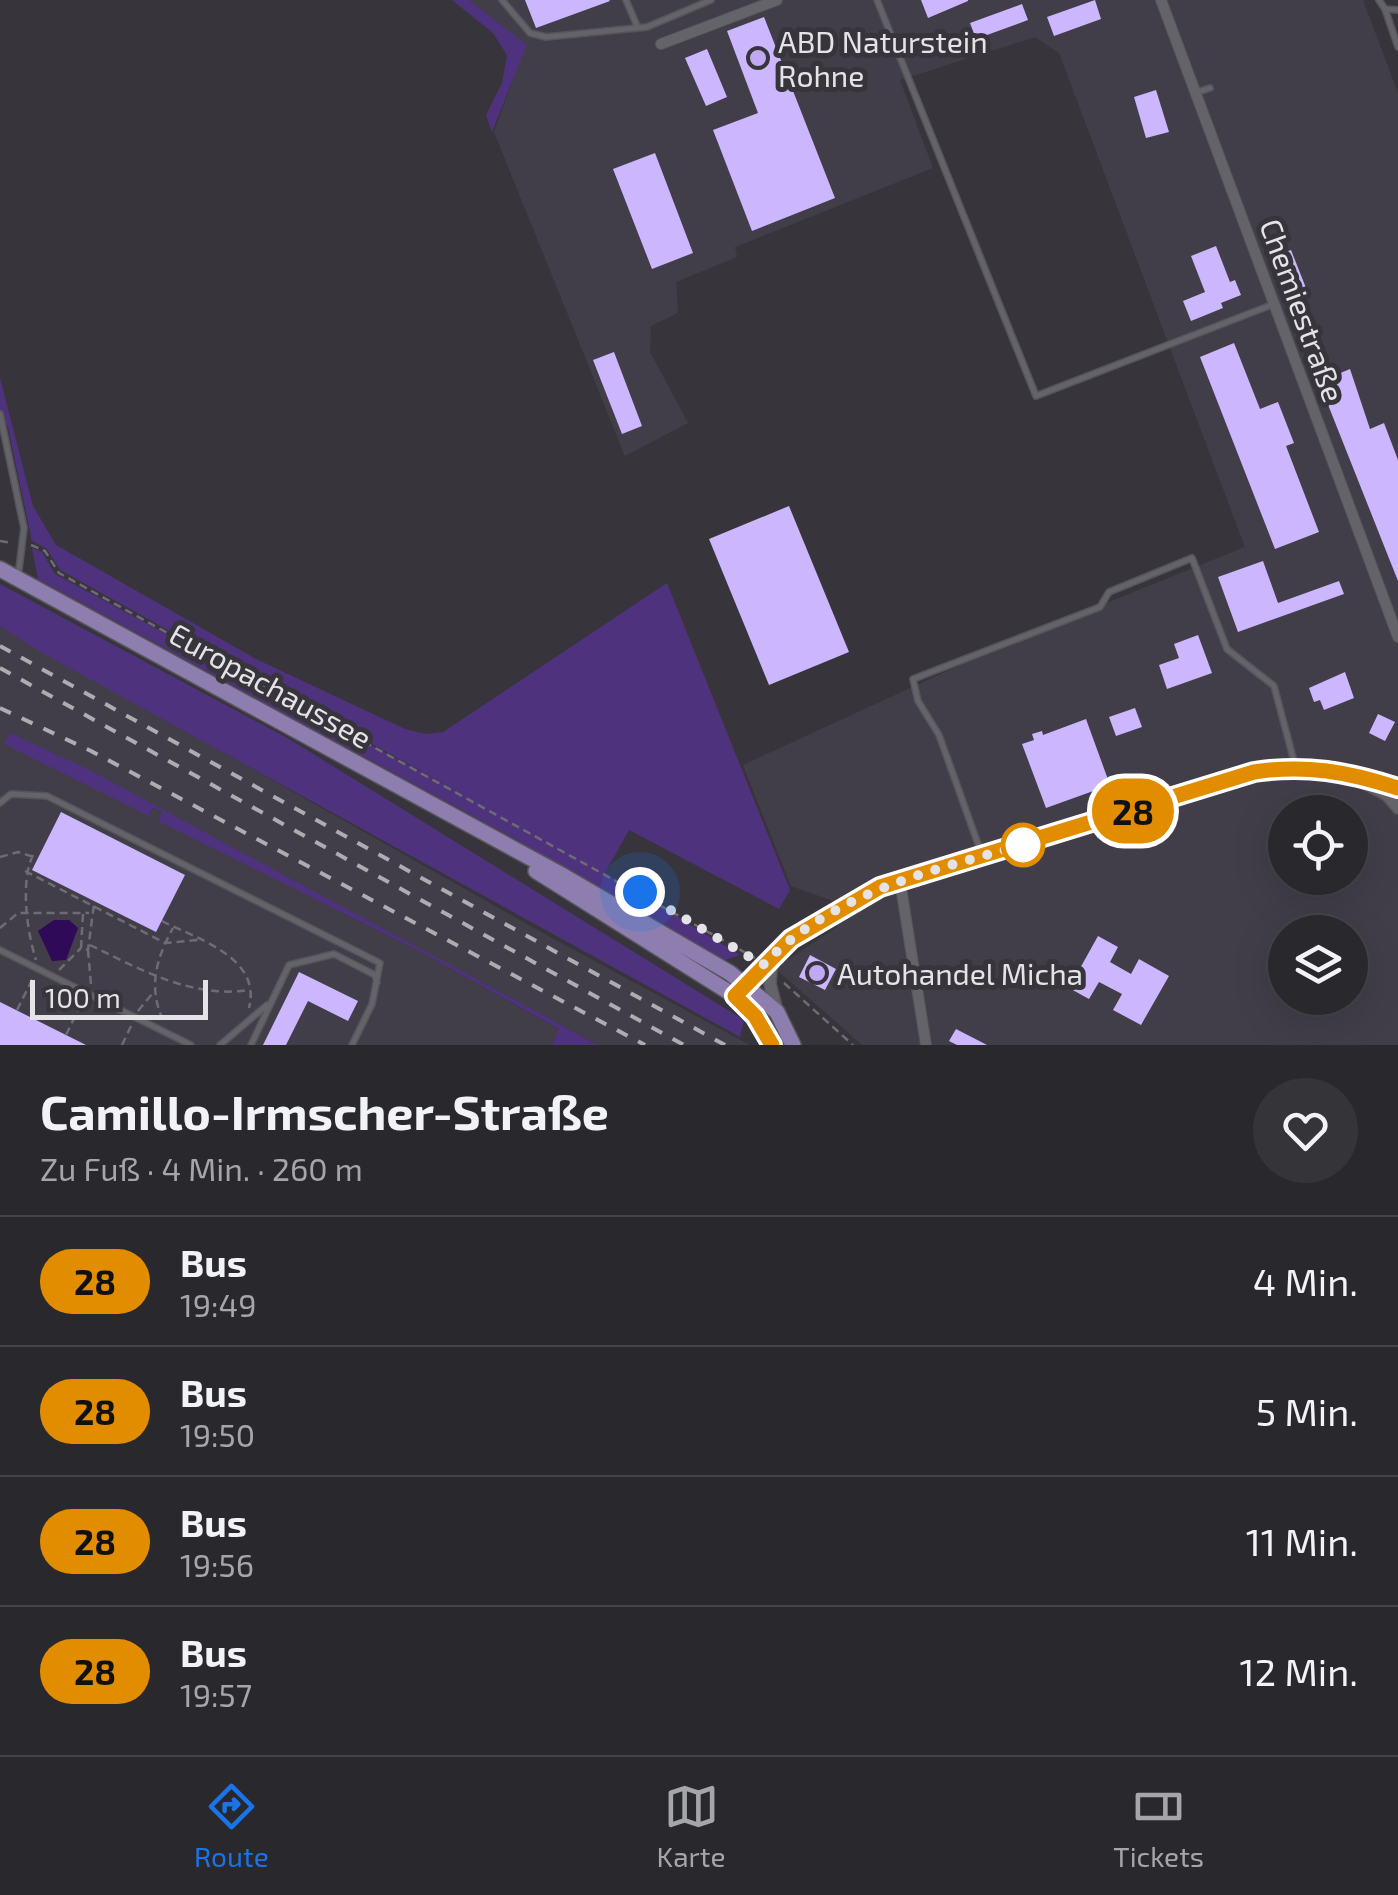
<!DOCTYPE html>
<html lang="de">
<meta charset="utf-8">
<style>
:root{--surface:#29282c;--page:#353438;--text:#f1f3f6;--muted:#a5a6a9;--line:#454448;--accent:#1a73e8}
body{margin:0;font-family:"Exo 2",sans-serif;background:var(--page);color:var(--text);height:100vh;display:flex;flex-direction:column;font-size:38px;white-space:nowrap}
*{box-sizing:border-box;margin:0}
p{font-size:32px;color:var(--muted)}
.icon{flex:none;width:55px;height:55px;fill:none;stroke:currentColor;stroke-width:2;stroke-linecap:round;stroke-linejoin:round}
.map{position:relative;height:1045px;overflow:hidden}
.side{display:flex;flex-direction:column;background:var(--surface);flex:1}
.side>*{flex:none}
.badge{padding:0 20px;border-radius:32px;font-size:35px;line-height:65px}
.buttons{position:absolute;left:1268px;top:795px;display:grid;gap:20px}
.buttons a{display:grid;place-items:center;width:100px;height:100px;border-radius:50%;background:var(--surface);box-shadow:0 10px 40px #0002,0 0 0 2px var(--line);font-size:50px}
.scale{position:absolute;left:30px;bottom:25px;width:178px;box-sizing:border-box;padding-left:10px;border:5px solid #e4e3e7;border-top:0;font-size:28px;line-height:35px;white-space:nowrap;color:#e4e3e7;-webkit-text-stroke:8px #37353b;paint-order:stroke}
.you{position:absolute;width:50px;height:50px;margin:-25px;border:8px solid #fff;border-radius:50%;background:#1a73e8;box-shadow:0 0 0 15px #1a73e833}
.map>.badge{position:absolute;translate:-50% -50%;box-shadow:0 0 0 5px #fff}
.round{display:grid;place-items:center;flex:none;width:105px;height:105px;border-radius:52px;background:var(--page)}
.overview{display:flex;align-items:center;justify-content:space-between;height:170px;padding:0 40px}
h1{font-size:48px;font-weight:700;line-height:75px}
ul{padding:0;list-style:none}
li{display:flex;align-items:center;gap:30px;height:130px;padding:0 40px;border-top:2px solid var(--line)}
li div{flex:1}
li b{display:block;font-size:38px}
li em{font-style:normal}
li .badge{min-width:110px;font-weight:700;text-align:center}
.tab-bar{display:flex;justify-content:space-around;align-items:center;height:140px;border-top:2px solid var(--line);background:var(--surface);font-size:28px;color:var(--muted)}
.tab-bar a{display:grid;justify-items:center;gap:5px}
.tab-bar .on{color:var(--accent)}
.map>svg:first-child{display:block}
.built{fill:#413e4a;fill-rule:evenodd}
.green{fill:#4f327d}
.water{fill:#2f0a58}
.building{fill:#ccb7fe}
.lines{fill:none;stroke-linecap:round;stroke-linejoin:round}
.service-casing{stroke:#555459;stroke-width:8}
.minor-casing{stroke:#555459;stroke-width:12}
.tertiary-casing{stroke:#555459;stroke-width:14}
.primary-casing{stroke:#555459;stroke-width:18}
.path{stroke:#6e6c72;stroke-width:2.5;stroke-dasharray:8 5;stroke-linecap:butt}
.service{stroke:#65636a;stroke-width:5}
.minor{stroke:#65636a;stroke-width:10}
.tertiary{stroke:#65636a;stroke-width:11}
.primary{stroke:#8e7eb0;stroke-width:15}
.rail{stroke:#adacb1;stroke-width:4;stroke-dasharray:12 12;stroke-linecap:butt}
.line-casing{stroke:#fff;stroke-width:22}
.line{stroke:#e28d00;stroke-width:15}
.walk{stroke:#e4e3e7;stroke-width:10;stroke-dasharray:0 18}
.poi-dot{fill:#c0a8f4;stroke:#37353b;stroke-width:4}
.stop-dot{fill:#fff;stroke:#e28d00;stroke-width:5}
.labels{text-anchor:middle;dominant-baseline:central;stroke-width:10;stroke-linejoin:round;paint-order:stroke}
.poi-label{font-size:30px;fill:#e4e3e7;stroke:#37353b;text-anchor:start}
.street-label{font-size:30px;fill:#e4e3e7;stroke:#37353b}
</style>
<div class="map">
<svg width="1398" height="1045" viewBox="0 0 1398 1045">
<rect width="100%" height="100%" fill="#37353b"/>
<!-- built -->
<path class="built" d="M469,0H1363L1398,93V1045H862L775,968L837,927L836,902L791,886L743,765L1010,642L1245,547L1059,53L1035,37L900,80L933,168L735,247L737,257L676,282L678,313L651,326L650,352L688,423L625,456L494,132L526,45ZM1285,812H1350V878H1285ZM1285,932H1350V998H1285Z
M0,626L550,937L750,1045H598L50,751L149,816L153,808L163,813L159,821L415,949L560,1030L552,1045H0Z"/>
<!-- green -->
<path class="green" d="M452,0H469L527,45L492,132L486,115L502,83L507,55L493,33Z
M0,378L33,506L56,545L256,659L405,729L426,734L443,732L667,583L790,890L779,909L629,830L605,873L740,955L725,960L515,839L38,579L32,548L42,552L55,574L464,795L60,570L47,549L32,541L8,427L0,413Z
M0,584L289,739L744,1020L740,1037L39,651L0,626Z
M10,733L88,769L598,1045H552L559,1029L415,949L158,821L162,812L153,808L149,816L4,744Z"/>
<!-- water -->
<path class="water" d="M54,920H69L78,928L66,960L52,961L38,931Z"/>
<!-- building -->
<path class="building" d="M525,0H609L610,1L536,28Z
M921,0H968V1L928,18Z
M1095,0L1101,19L1054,36L1047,17Z
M1022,4L1028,20L976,39L970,23Z
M764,17L835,198L752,231L713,130L758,113L727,31Z
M707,49L727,97L706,106L685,58Z
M1156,90L1169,132L1146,138L1134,97Z
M655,153L693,253L652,269L613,169Z
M1216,246L1230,282L1235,280L1241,295L1221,303L1223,308L1191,321L1183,301L1205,292L1191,256Z
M1291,250L1306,288L1293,293L1278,255Z
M1234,343L1260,409L1278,402L1294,443L1286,446L1319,532L1275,549L1200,357Z
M614,352L642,426L622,434L593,360Z
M1350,369L1370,429L1384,423L1398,460V581L1319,382Z
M789,506L849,652L769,685L709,539Z
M1263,561L1278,603L1339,581L1344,594L1238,632L1218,577Z
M1198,635L1212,673L1167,689L1159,665L1179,658L1174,644Z
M1345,672L1354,698L1324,710L1320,700L1314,702L1309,688Z
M1135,708L1142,727L1116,736L1109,717Z
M1378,714L1395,722L1385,741L1369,733Z
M1086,719L1110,785L1046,808L1022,744L1034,740L1032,734L1042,731L1043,735Z
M61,812L185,875L156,932L32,870Z
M1098,936L1118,947L1110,962L1131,974L1139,959L1169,976L1141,1025L1113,1010L1122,994L1099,982L1089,999L1069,988Z
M810,955L836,969L825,990L799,977Z
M299,972L358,1001L348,1021L308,1001L286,1045H263Z
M0,1002L86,1045H0Z
M956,1029L987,1045H957L949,1041Z"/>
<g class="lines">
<defs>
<path id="service" d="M502,0L530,33L546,37L647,27L711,0
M626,0L638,28
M877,0L1036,396L1274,304
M1379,0L1385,9L1398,10
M1385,9L1398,47
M1198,92L1210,88
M0,414L24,528L18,577
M0,803L11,794L47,796L380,963L372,1004L352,1045
M982,855L939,735L918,701L913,679L1100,607L1109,592L1192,558L1227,649L1274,686L1295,765
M0,950L191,1045
M220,1045L267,1005
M251,1045L289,965L334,954L375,975L377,982"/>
<path id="minor" d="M1161,0L1398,637
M661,44L777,0
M900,881L926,1045"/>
<path id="tertiary" d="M1359,780L1387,795L1398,808
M772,956L770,984L777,1011
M741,989L791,939L880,887L1254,772C1306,764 1349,772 1398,788"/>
<path id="primary" d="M0,569L560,874L730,973L777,1012L793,1045
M536,871L735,996L755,1016L772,1045"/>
</defs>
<!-- service casing -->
<use href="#service" class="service-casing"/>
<!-- minor casing -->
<use href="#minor" class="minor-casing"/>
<!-- tertiary casing -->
<use href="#tertiary" class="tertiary-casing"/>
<!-- primary casing -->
<use href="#primary" class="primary-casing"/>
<!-- path -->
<path class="path" d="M0,541L13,543
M31,545L45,551L59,573L755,958
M33,855C20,881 27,932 36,960
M0,857L18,852L37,858
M25,871L165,943L198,940
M83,914L81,948L88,950L94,904
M162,921C197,939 262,957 249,1008
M0,928L18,913H89
M90,945C139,969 193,999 249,990
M88,950L91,985
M59,970L81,948
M784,983L853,1045
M17,1010L34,976
M138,1011L152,994
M163,1020C148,987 156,959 173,928
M66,1035L83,1000
M122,1045L132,1024"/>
<!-- service -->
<use href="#service" class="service"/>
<!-- minor -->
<use href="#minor" class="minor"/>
<!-- tertiary -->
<use href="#tertiary" class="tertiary"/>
<!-- primary -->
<use href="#primary" class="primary"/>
<!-- rail -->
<path class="rail" d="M0,646L725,1045
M0,668L684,1045
M0,708L91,751L645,1045"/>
</g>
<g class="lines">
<defs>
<path id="line" d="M772,1045L755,1016L735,996L791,939L880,887L1254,772C1306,764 1348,772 1398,788"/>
</defs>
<!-- line casing -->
<use href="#line" class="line-casing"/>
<!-- line -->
<use href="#line" class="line"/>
<!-- walk -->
<path class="walk" d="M640,892L763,965C835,890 938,869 1034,842L1023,845"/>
</g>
<!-- markers -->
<g class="poi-dot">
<circle cx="758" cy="58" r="10"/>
<circle cx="817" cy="973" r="10"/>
</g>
<circle class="stop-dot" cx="1023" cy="845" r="20"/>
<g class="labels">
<!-- poi labels -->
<g class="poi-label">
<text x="778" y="41">ABD Naturstein<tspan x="778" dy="34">Rohne</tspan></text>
<text x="837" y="973">Autohandel Micha</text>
</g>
<!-- street labels -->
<g class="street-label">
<text transform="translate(1303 310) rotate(70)">Chemiestraße</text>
<text transform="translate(271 685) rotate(29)">Europachaussee</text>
</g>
</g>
</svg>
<div class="buttons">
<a><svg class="icon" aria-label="locate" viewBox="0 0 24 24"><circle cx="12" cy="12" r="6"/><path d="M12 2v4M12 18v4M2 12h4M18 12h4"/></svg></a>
<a><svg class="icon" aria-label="layers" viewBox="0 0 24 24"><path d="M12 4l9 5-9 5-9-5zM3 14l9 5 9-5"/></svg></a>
</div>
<div class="scale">100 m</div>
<div class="you" style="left:640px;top:892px"></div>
<b class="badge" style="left:1133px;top:811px;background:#e28d00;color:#111">28</b>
</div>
<section class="side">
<div class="overview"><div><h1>Camillo-Irmscher-Straße</h1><p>Zu Fuß · 4 Min. · 260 m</p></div><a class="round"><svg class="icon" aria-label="heart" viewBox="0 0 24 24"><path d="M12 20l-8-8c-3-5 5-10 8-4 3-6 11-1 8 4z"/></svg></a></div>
<ul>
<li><span class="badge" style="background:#e28d00;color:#111">28</span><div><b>Bus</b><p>19:49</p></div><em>4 Min.</em></li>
<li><span class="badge" style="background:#e28d00;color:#111">28</span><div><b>Bus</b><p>19:50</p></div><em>5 Min.</em></li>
<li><span class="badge" style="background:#e28d00;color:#111">28</span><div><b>Bus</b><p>19:56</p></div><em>11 Min.</em></li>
<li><span class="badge" style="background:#e28d00;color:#111">28</span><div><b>Bus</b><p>19:57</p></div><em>12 Min.</em></li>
</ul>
</section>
<nav class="tab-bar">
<a class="on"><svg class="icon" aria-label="directions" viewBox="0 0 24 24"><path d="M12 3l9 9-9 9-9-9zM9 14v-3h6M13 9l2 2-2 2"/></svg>Route</a>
<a><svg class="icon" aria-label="map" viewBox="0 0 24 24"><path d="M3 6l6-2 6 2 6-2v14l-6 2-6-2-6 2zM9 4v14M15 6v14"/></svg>Karte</a>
<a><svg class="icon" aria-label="tickets" viewBox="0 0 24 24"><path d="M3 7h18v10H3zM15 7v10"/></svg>Tickets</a>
</nav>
